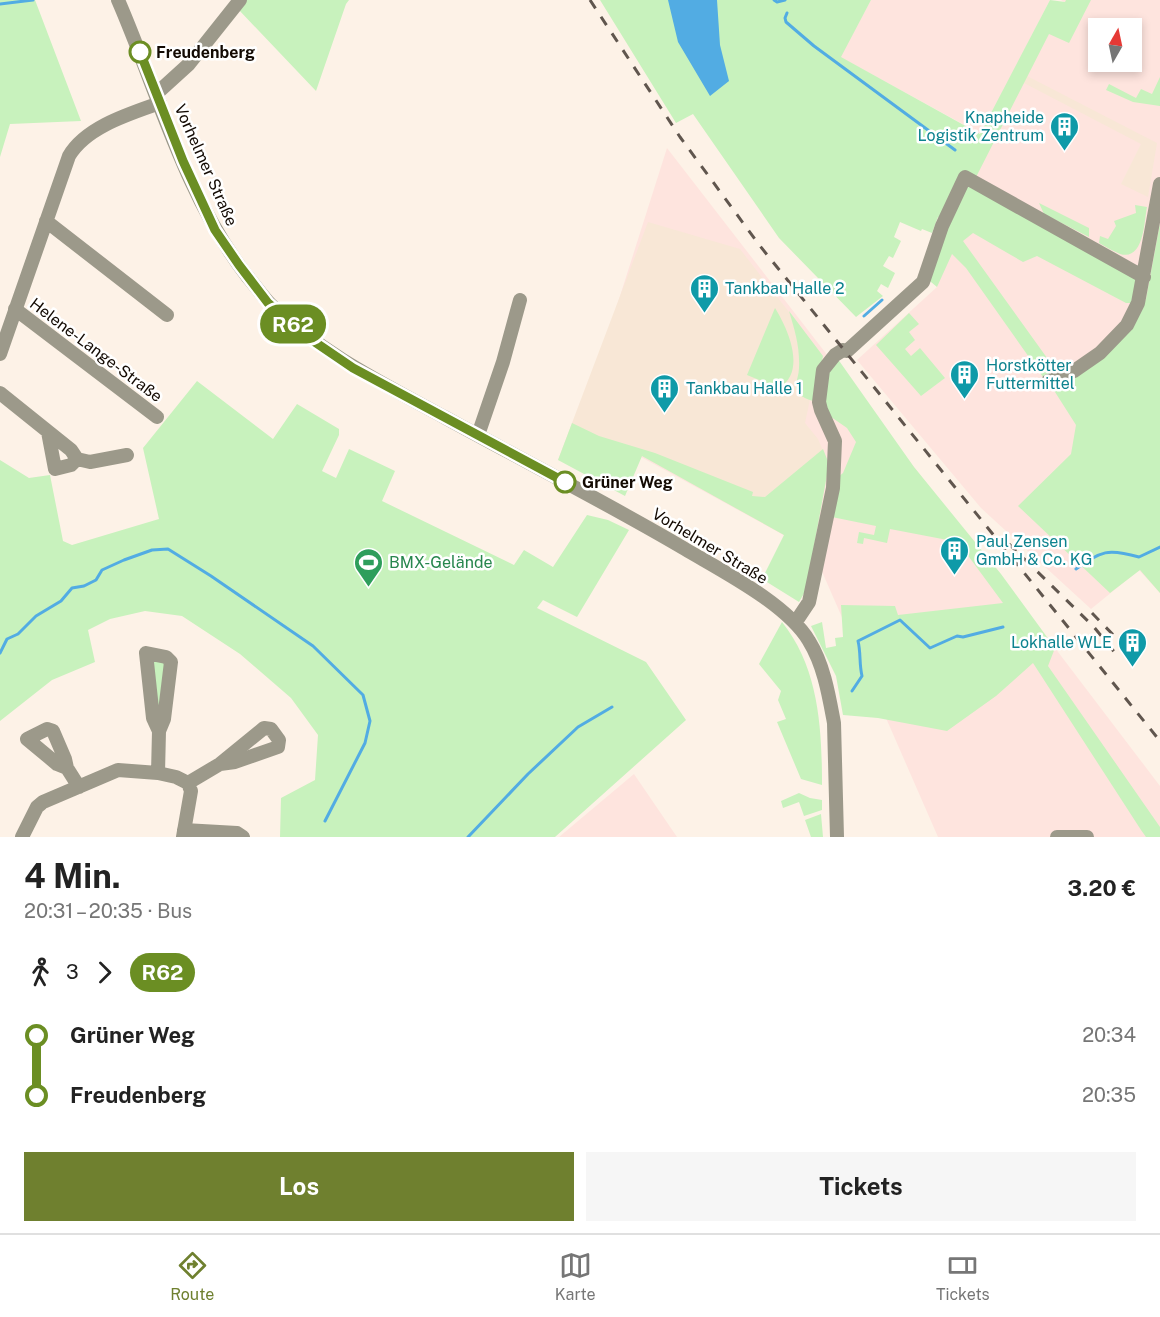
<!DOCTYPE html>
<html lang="de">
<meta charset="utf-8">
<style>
:root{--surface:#fff;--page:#f6f6f6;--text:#222;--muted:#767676;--line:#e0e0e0;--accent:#6f802f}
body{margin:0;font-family:"Public Sans",sans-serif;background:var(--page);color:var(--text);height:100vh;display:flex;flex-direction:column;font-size:22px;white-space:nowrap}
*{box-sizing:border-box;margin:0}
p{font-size:20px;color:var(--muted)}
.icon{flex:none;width:33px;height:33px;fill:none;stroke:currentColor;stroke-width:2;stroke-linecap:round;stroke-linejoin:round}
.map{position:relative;height:837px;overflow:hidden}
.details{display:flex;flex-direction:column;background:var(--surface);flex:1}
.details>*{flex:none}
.badge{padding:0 12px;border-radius:20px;font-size:21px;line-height:39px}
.needle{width:39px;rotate:9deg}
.tools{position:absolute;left:1088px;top:18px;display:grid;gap:12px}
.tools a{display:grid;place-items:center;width:54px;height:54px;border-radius:0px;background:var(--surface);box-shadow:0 3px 9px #0003;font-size:30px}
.map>.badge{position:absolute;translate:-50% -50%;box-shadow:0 0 0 3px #fff}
.legs{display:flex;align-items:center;gap:9px;height:66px;padding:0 24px;font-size:20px}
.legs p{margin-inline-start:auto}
.summary{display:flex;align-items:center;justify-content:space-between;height:102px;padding:0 24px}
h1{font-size:33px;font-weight:700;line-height:45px}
.primary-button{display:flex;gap:12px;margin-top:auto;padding:12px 24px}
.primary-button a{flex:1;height:69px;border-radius:0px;background:var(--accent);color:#fff;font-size:24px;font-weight:700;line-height:69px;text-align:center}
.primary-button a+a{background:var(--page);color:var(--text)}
ul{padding:0 24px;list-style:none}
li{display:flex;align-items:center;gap:21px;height:60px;font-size:22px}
li i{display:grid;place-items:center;width:9px;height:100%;margin:0 8px;background:currentColor}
li i::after{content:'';width:15px;height:15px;margin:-8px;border:4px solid;border-radius:50%;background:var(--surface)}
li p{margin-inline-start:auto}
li:first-child i{background:linear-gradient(#0000 50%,currentColor 0)}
li:last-child i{background:linear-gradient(currentColor 50%,#0000 0)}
.tabs{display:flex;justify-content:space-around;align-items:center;height:84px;border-top:2px solid var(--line);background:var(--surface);font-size:16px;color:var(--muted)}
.tabs a{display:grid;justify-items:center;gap:3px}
.tabs .selected{color:var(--accent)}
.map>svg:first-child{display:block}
.commercial{fill:#fee4de;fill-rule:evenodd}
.industrial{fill:#f8e7d6}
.green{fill:#c8f2bd}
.water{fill:#52ace3}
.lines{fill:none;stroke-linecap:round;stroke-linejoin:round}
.stream{stroke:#52ace3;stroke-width:3}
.minor{stroke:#9c998a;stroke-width:14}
.rail{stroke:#60564e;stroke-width:3;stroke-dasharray:10 10;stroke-linecap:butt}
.line-1-casing{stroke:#fff;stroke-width:14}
.line-1{stroke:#6b8e23;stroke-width:9}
.stop-1-dot{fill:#fff;stroke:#6b8e23;stroke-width:3}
.labels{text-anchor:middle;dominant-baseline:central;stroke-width:5;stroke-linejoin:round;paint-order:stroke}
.stop-label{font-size:16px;font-weight:bold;fill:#130a03;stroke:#fff;text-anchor:start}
.culture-label{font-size:16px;fill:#0d838f;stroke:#fff;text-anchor:start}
.street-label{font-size:16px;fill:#130a03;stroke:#fff}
.leisure-label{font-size:16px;fill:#27864d;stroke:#fff;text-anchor:start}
</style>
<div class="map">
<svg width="1160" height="837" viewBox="0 0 1160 837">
<rect width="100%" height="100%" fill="#fdf2e7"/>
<!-- commercial -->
<path class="commercial" d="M871,0H1050L981,134L840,57Z
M1061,0H1160V593L1139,570L1091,609L981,508L857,360L937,287L952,224L1064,2ZM1098,28H1131V62H1098Z
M667,148L1013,595L1050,647L1055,648L1160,786V837H938L813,551L641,457L607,337Z
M634,774L677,837H559Z"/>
<!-- industrial -->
<path class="industrial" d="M1027,76L1157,143L1148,197L1121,184L1141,144L1024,83Z
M648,222L740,249L820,352L805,423L818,439L829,464L813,551L642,456L558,460Z"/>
<!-- green -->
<path class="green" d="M0,0H35L81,121L10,124L0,157Z
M244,0H349L346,4L316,91L238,9Z
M600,0H871L841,57L980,134L1050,0L1065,2L1066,0H1091L1069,43L1049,34L971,187L1144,277L1138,303H1126L1037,256L1023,262L973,233L963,241L1055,369L1068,363L1074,371L1130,331L1146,299L1160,223V593L1140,570L1110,593L1018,506L1071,454L1076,425L1048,381L1043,377L966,268L952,254L937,287L925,277L949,223L938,217L932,233L922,229L921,231L900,222L894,237L901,241L893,258L889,256L883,266L895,273L888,288L881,284L877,291L883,296L856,317L779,238L693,114L676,123Z
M1160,77V106L1133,102L1106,90L1109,84L1136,98L1141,89L1152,94Z
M1039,203L1089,228V237L1044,214Z
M1135,205L1147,207C1144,222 1144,261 1120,254C1113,251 1106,247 1099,243L1100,236L1108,239L1116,226L1114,221L1136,213Z
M775,308C788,329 807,371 779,388L747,375Z
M789,311L823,356L814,401C807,400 797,395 796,387C796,381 799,374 799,368C800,347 795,331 789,311Z
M909,313L919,324L909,332L915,340L905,349L911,356L920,348L945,378L921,396L876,345Z
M835,355L914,467L1001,574L1055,648L1048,666L1160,827V837H1146L1141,830L1033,663L996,696L947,731L878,718L843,715L836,676L811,626L822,622L826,648L836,646L835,638L843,637L841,605L895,606L898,615L1003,603L958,542L890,529L887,543L864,538L863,544L857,543L859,532L874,535L876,526L827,516L833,481L843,473L856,442L847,428L821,410L819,402Z
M197,381L273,439L297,404L339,429V435L322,471L336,478L349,449L395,471L382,501L514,565L524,550L553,567L587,515L608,520L629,530L577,617L543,600L537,608L646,662L686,720L555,837H280L281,798L315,780L318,735L291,698L240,654L182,616L145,611L110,619L88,630L95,662L52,680L0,721V460L29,478L50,475L63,541L72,545L159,519L143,448Z
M572,423L599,436L655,453L753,492L752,496L765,497L823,449L829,464L806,590L799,602L762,579L784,535L642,456L625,496L558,460Z
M782,622C819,668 822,729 822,785L801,779L777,722L786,719L778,700L781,691L759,664Z
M154,661L165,662L158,714L153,669Z
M799,793L810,798L822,800V810L804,816L799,802L783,808L781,801Z
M821,814L823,837H811L805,820Z"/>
<!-- water -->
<path class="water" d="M668,0H717L720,45L729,81L710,96L678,42Z"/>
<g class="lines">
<!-- stream -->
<path class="stream" d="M774,0L777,2L785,0
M0,4L33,0
M787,13L785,18L786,22L814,46L955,150
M864,316L882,300
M1076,569C1102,551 1107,548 1139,557L1160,547
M0,653L7,639L18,634L36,616L61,601L72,588L84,586L96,580L102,570L124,560L152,550L168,549L211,576L313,646L363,695L370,721L365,743L325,821
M852,691L862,676C859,663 861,653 858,641L900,620L930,648L957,636L963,637L1003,627
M468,837L528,774L578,727L612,707"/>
<!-- minor -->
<path class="minor" d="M118,0C158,92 185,196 247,276C255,285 262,296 271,305C322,354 384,384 446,418C526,462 607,503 685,549C722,571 787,604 809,641C824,665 829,696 834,723L837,837
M156,94L189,64L240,0
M46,221L167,315
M15,309L157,417
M0,354L69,156C86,127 129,114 160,103
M1048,381L1074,371L1100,353L1127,325L1138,303L1160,184
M0,393L71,450L77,459L71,465L55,469L48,432
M478,435L503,362L520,300
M77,459L90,462L127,455
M795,623L809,602L833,488L835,441L821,410L819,402L823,370L835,355L843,350L847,351L923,282L942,226L965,177L1144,277
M67,768L65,759L53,731L47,729L27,739L57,764L67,768L79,787
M158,773L159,731L153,718L146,653L166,657L171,662L164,719L159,731
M188,783L220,764L264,728L271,729L279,740L278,747L235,762L220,764
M184,830L237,833L243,837
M22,837L37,807L43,802L118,770L158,773L176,777L188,783L191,791L183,837
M1057,837H1087"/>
<!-- rail -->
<path class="rail" d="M590,0L680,137L760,246L1160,741
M1009,544L1094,627L1116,654
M1092,613L1125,647"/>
</g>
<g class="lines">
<defs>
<path id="line-1" d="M140,52L183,161L215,230L239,265L268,303L306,336L353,368L565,482"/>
</defs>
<!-- line-1 casing -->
<use href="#line-1" class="line-1-casing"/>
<!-- line-1 -->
<use href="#line-1" class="line-1"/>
</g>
<!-- icons -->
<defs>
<symbol id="building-pin" viewBox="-11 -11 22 30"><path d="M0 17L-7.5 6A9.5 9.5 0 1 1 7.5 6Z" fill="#0f9aa8" stroke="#fff"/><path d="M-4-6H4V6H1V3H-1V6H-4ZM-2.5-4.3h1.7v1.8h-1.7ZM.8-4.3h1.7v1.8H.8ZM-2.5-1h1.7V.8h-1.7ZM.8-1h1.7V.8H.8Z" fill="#fff"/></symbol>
<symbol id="stadium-pin" viewBox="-11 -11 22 30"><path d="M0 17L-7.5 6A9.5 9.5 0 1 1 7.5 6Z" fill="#2e9e5b" stroke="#fff"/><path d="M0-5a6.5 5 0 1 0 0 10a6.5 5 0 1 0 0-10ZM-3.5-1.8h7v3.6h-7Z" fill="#fff"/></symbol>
</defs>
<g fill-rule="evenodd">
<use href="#building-pin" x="1048" y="110" width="33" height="45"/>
<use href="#building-pin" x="688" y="272" width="33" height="45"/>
<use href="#building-pin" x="948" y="358" width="33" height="45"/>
<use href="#building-pin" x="648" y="372" width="33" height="45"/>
<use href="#building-pin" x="938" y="534" width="33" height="45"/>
<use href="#stadium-pin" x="352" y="546" width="33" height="45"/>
<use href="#building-pin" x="1116" y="626" width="33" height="45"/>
</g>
<!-- markers -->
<g class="stop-1-dot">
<circle cx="140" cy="52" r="10"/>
<circle cx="565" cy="482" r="10"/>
</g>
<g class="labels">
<!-- stop labels -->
<g class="stop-label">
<text x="156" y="52">Freudenberg</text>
<text x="582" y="482">Grüner Weg</text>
</g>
<!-- culture labels -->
<g class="culture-label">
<text x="1044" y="117" text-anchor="end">Knapheide<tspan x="1044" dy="18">Logistik Zentrum</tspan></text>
<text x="725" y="288">Tankbau Halle 2</text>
<text x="986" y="365">Horstkötter<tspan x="986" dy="18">Futtermittel</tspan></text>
<text x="686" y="388">Tankbau Halle 1</text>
<text x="976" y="541">Paul Zensen<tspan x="976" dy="18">GmbH &amp; Co. KG</tspan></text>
<text x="1112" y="642" text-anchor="end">Lokhalle WLE</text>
</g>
<!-- street labels -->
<g class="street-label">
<text transform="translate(206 165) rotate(66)">Vorhelmer Straße</text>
<text transform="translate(96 350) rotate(37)">Helene-Lange-Straße</text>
<text transform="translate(710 546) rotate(31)">Vorhelmer Straße</text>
</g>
<!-- leisure labels -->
<g class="leisure-label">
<text x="389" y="562">BMX-Gelände</text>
</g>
</g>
</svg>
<div class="tools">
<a><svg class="needle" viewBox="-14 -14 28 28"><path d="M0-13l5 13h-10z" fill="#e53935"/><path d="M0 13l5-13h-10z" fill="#767676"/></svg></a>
</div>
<b class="badge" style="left:293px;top:324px;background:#6b8e23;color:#fff">R62</b>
</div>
<section class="details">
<div class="summary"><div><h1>4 Min.</h1><p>20:31 – 20:35 · Bus</p></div><b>3.20 €</b></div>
<div class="legs"><svg class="icon" aria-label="walk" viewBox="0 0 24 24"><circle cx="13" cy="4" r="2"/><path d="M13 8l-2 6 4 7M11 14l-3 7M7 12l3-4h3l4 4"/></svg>3<svg class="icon" aria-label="forward" viewBox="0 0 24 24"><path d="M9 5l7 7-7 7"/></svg><b class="badge" style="background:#6b8e23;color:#fff">R62</b></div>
<ul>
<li><i style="color:#6b8e23"></i><b>Grüner Weg</b><p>20:34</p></li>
<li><i style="color:#6b8e23"></i><b>Freudenberg</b><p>20:35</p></li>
</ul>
<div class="primary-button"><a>Los</a><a>Tickets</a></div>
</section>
<nav class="tabs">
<a class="selected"><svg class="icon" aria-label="directions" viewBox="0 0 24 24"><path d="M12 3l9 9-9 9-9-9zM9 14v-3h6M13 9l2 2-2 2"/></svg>Route</a>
<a><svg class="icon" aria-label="map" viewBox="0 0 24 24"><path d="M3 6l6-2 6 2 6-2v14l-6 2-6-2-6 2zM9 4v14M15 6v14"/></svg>Karte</a>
<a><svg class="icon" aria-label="tickets" viewBox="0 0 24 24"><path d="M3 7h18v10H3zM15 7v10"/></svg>Tickets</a>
</nav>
